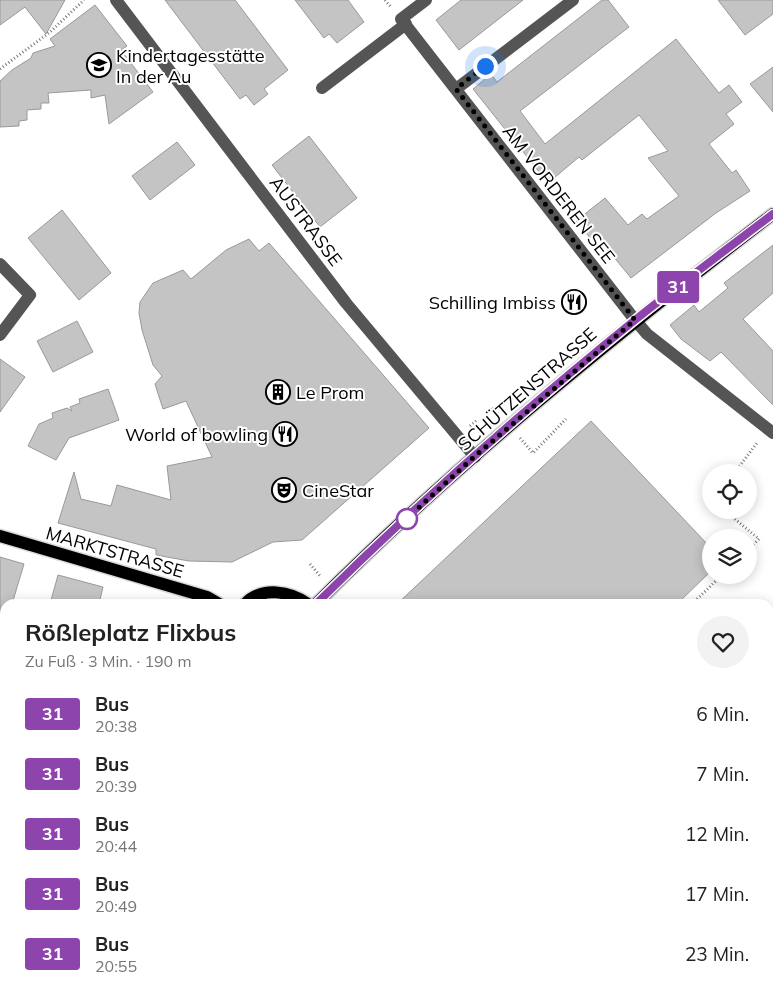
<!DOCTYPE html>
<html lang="de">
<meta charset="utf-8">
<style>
:root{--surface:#fff;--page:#f2f2f2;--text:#222;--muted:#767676}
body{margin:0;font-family:Mulish,sans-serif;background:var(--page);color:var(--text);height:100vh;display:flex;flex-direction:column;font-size:19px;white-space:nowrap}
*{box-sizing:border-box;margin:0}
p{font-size:16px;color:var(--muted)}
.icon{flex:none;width:28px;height:28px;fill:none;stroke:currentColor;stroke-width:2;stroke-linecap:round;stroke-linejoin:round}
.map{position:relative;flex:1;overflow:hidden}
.panel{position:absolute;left:0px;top:599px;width:774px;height:396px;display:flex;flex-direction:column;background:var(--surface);border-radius:15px 15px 0 0;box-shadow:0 2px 12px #0003}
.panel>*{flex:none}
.badge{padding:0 10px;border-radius:4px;font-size:18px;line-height:32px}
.fabs{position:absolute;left:702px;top:464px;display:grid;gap:10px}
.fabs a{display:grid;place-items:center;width:55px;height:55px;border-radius:50%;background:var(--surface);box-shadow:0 2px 12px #0003;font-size:25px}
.you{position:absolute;width:25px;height:25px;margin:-12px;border:4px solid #fff;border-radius:50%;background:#1a73e8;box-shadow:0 0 0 8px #1a73e833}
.map>.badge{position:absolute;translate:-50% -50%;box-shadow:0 0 0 2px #fff}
.round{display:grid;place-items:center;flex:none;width:52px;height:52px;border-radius:26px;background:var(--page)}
.headline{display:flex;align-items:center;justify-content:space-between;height:85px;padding:0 25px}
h1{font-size:24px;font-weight:700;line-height:38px}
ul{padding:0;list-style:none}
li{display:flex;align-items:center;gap:15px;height:60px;padding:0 25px}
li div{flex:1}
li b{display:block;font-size:19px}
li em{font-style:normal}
li .badge{min-width:55px;font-weight:700;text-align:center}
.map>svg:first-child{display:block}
.building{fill:#c4c4c4;stroke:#999}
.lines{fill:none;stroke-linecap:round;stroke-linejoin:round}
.major-casing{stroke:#dbdbdb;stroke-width:15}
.path{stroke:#777;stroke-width:3;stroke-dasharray:1 2.5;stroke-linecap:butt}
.minor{stroke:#555;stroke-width:12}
.major{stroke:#000;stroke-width:12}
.line-casing{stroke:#fff;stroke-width:11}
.line{stroke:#8e44ad;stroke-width:8}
.walk{stroke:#000;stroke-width:5;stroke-dasharray:0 9}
.stop-dot{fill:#fff;stroke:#8e44ad;stroke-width:2.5}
.labels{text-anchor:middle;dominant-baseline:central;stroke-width:4;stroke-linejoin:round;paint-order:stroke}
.poi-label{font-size:18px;fill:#000;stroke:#fff;text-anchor:start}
.street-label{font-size:18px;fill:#000;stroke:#fff}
</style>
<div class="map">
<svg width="773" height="994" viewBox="0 0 773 994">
<rect width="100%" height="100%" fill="#fff"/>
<!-- building -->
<path class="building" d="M0,0H65L46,34L25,7L0,25Z
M165,0H235L288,70L264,89L268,94L254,105L246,95L240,99Z
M295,0H348L364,22L337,43L329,34L324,38Z
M461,0H523L459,50L436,20Z
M602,0H608L629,27L520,111L545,144L676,39L719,93L729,85L742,102L726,114L734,124L709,144L732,173L736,170L750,191L716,213L631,278L596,235L591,239L576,221L605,198L628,225L642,214L647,219L679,196L648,158L668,151L639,115L582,160L579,157L548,183L473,89L491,74L497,82Z
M718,0H773V14L745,35Z
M95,5L127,46L121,50L153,92L109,124L105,95L91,98V90L48,93L49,103H41V109L27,110V120L19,121V126L0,127V81L12,70L31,58L33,53L55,46L50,39Z
M773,67V112L750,84Z
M309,136L357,198L320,227L272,165Z
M177,142L195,165L150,200L132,176Z
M62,210L111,273L79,300L28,238Z
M249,239L259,251L269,243L429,428L302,540L273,542L232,562L189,561L156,555V549L58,523L74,472L81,499L111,506L117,485L171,500L167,466L212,457L186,401L163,409L155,384L162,376L153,365L142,330L139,313L140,302L153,283L183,270L191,279L226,250Z
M773,245V293L743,319L773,351V405L721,352L710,361L681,339L670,325L694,305L699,312L728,288L724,283Z
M77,321L93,352L53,372L37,341Z
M0,359L25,377L0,412Z
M108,389L119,420L69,438L56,460L28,446L39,424L53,418L52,413L67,408L72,411L70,407L80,403L79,399Z
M591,421L711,548V571L677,604H397Z
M0,557L24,564L12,604H5V629H0Z
M58,575L103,587L99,604H50Z"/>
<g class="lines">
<defs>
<path id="major" d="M0,536L207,597L219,604
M245,604C262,586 290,591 308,604
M316,604C458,462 614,336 773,214
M587,990L590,994"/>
</defs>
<!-- major casing -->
<use href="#major" class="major-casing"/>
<!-- path -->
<path class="path" d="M385,0L391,7
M0,69L50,32L84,0
M492,408L499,415
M470,426L477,420
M520,438L533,453L566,419
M735,472L757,443
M724,510L759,539L749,549
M310,564L321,577
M692,604L722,575
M33,994L37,990
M289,994L290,990"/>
<!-- minor -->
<path class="minor" d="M116,0L346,303L475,457
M426,0L401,19L635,320L647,334L773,433
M322,88L406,24
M456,89L573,0
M0,264L30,295L0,335
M0,834L5,830
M769,870L773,873
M0,900L5,901
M97,994L98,990"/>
<!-- major -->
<use href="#major" class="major"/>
</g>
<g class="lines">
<defs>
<path id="line" d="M316,604C417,504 525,409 635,320C680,284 727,249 773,214"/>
</defs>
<!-- line casing -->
<use href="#line" class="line-casing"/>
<!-- line -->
<use href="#line" class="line"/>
<!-- walk -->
<path class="walk" d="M407,519L403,522L475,456L635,320L456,89L485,66"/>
</g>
<!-- icons -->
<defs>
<symbol id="school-ring" viewBox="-11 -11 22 22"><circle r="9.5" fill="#fff" stroke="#000" stroke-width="1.5"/><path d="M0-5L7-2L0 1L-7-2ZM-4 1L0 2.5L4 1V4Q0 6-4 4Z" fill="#000"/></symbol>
<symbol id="restaurant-ring" viewBox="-11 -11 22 22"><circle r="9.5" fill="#fff" stroke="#000" stroke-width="1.5"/><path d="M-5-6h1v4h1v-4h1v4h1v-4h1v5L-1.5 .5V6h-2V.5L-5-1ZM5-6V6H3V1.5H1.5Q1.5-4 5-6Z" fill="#000"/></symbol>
<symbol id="building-ring" viewBox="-11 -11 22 22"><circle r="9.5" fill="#fff" stroke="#000" stroke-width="1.5"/><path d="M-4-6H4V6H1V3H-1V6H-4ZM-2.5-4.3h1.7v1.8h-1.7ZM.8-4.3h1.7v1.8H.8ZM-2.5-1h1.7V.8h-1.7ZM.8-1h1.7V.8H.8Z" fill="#000"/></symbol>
<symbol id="theatre-ring" viewBox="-11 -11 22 22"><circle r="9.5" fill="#fff" stroke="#000" stroke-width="1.5"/><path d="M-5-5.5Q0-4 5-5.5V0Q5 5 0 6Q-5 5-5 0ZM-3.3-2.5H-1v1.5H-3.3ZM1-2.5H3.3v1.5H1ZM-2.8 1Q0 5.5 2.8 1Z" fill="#000"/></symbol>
</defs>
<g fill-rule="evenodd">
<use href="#school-ring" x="85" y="51" width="28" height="28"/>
<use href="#restaurant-ring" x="560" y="288" width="28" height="28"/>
<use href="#building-ring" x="264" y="378" width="28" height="28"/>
<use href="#restaurant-ring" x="271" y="420" width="28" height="28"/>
<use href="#theatre-ring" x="270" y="476" width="28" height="28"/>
</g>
<!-- markers -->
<circle class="stop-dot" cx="407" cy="519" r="10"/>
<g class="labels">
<!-- poi labels -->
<g class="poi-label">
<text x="116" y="55">Kindertagesstätte<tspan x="116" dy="21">In der Au</tspan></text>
<text x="556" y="302" text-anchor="end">Schilling Imbiss</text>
<text x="296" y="392">Le Prom</text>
<text x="268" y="434" text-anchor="end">World of bowling</text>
<text x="302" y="490">CineStar</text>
</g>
<!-- street labels -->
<g class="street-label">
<text transform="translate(559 194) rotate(52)">AM VORDEREN SEE</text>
<text transform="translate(306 221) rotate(53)">AUSTRASSE</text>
<text transform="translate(527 389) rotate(-41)">SCHÜTZENSTRASSE</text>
<text transform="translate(115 552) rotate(16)">MARKTSTRASSE</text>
</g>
</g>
</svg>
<div class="fabs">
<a><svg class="icon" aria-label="locate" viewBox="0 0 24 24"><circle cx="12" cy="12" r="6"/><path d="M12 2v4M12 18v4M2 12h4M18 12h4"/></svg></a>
<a><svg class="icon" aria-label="layers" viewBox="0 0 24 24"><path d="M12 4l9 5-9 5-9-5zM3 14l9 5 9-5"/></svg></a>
</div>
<div class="you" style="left:485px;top:66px"></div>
<b class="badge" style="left:678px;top:287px;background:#8e44ad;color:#fff">31</b>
<section class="panel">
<div class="headline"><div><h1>Rößleplatz Flixbus</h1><p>Zu Fuß · 3 Min. · 190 m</p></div><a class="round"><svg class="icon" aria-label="heart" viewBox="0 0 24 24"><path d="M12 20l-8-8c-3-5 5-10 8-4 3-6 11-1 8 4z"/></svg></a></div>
<ul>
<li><span class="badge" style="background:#8e44ad;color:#fff">31</span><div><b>Bus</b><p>20:38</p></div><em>6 Min.</em></li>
<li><span class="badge" style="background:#8e44ad;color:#fff">31</span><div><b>Bus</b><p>20:39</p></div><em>7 Min.</em></li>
<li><span class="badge" style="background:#8e44ad;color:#fff">31</span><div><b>Bus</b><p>20:44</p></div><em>12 Min.</em></li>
<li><span class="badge" style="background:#8e44ad;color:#fff">31</span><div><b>Bus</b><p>20:49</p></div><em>17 Min.</em></li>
<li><span class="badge" style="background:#8e44ad;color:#fff">31</span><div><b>Bus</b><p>20:55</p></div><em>23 Min.</em></li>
</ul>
</section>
</div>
